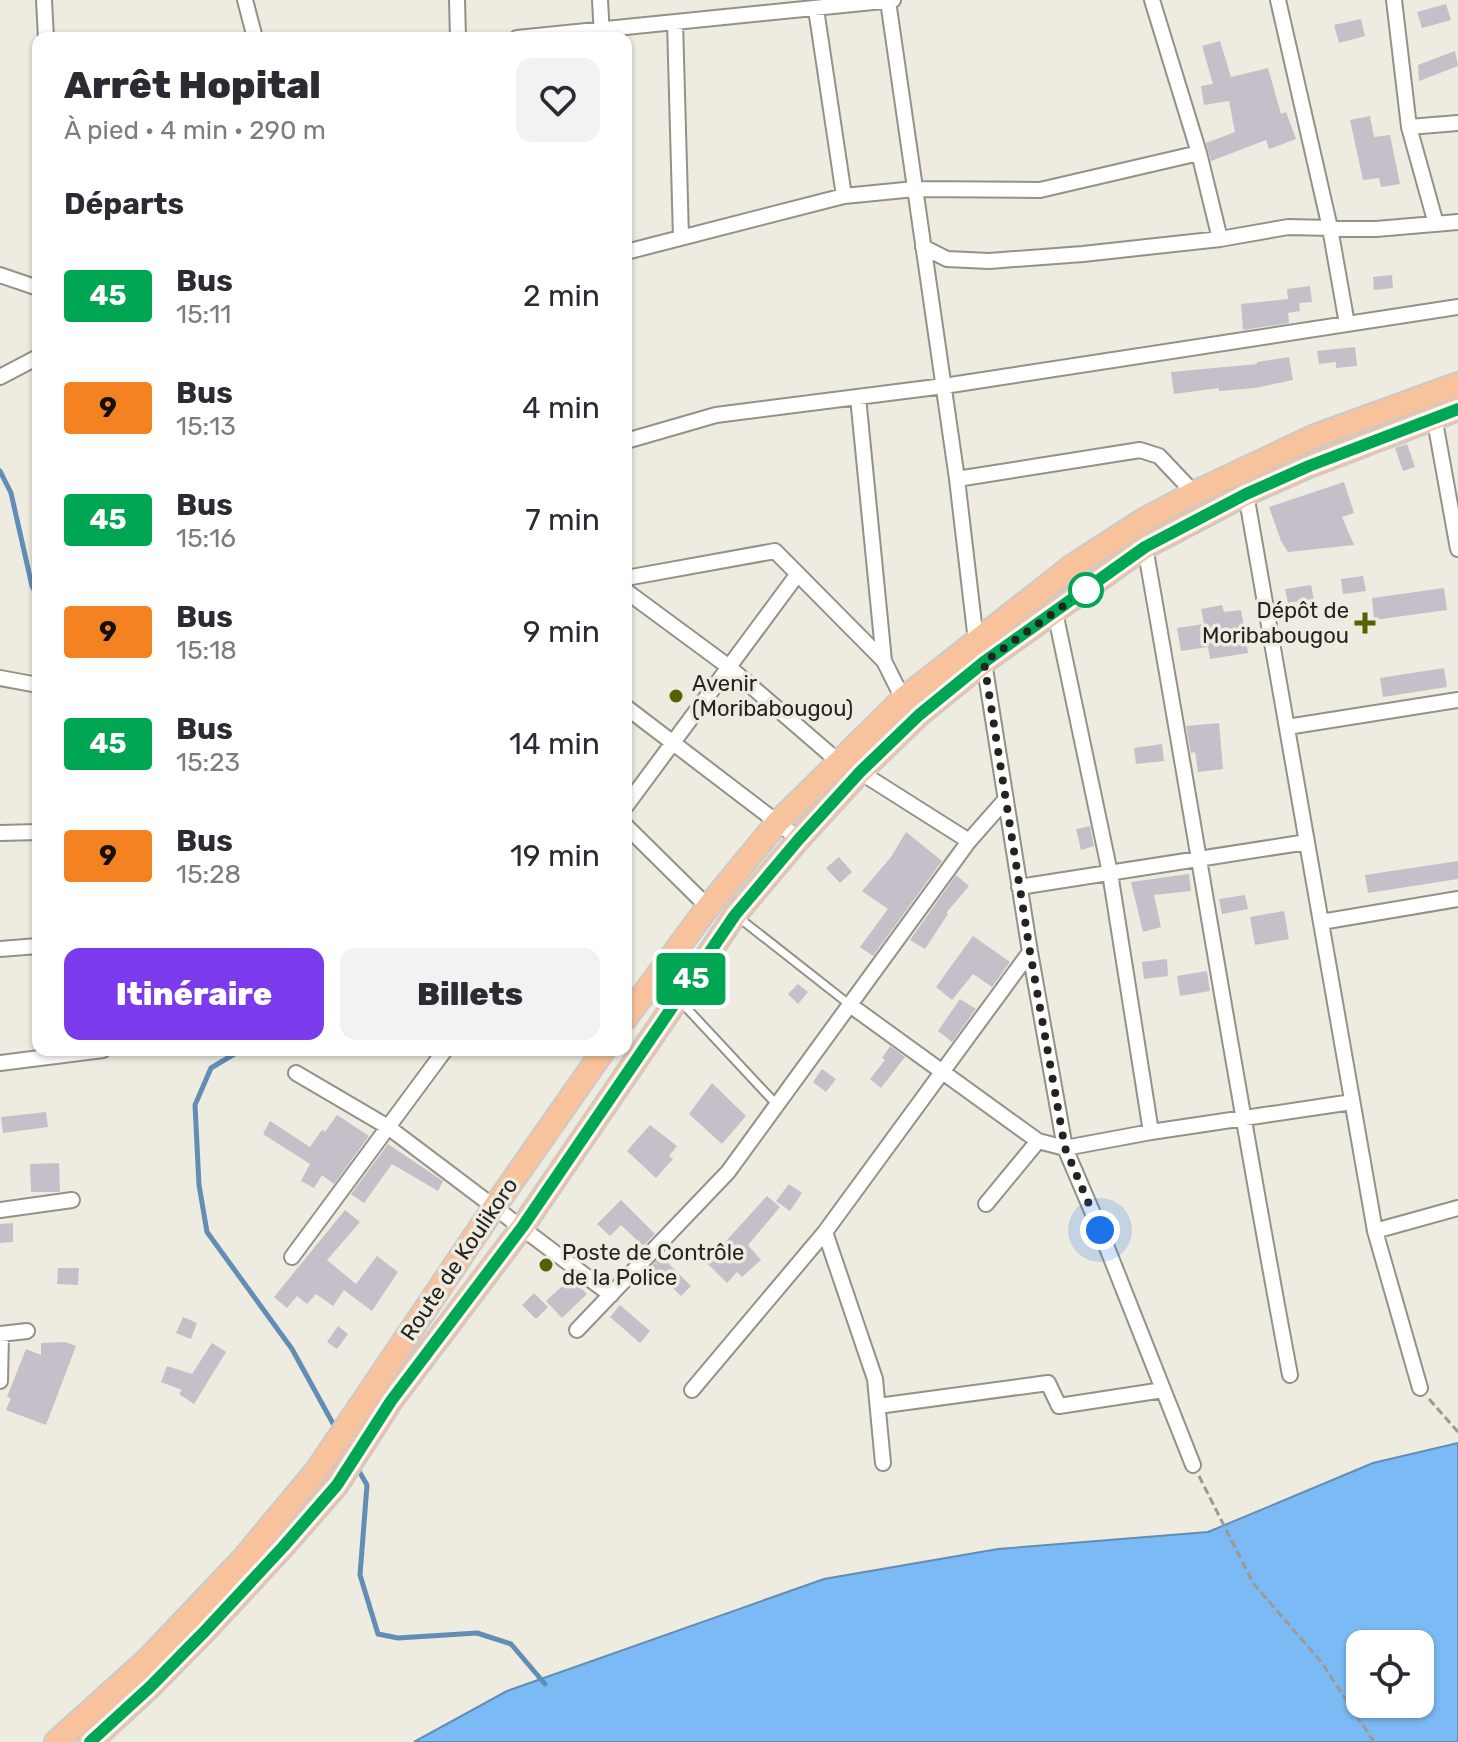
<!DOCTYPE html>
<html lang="fr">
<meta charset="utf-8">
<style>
:root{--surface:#fff;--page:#f2f2f3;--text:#2b2b33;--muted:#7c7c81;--accent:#7c3aed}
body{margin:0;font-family:Rubik,sans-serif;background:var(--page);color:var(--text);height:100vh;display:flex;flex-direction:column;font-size:30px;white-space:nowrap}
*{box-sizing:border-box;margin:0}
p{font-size:26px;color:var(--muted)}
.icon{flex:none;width:44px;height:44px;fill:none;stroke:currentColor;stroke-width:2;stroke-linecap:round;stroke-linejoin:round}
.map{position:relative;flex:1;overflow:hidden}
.sheet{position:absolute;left:32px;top:32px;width:600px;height:1024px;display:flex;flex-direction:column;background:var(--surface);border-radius:16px;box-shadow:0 2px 6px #0004}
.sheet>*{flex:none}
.badge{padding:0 16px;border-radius:6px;font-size:28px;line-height:52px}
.controls{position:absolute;left:1346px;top:1630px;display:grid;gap:16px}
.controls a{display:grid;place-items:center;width:88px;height:88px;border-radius:16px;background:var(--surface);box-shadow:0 2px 6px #0004;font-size:40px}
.you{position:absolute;width:40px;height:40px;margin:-20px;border:6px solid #fff;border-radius:50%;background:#1a73e8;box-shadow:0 0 0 12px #1a73e833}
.map>.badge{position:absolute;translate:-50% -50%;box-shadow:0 0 0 4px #fff}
h2{padding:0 32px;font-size:30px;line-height:72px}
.round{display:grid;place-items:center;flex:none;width:84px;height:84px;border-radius:16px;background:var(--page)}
.overview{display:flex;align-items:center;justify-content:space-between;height:136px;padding:0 32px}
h1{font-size:38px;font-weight:800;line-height:60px}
.button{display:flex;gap:16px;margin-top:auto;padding:16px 32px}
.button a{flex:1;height:92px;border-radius:16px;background:var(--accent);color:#fff;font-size:32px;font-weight:800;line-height:92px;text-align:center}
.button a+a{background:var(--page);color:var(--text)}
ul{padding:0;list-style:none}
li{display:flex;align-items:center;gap:24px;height:112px;padding:0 32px}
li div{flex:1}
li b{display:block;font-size:30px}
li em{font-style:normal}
li .badge{min-width:88px;font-weight:700;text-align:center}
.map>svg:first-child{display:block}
.water{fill:#7cbaf5;stroke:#628db5;stroke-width:2;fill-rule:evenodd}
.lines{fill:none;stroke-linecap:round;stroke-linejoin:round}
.stream{stroke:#628db5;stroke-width:5}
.building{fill:#c5bfc9}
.lane-casing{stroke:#949187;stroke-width:11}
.street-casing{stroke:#949187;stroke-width:18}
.primary-casing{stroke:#cacac9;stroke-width:26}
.path{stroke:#9c9a92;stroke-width:3;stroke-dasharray:8 4;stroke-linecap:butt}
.lane{stroke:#fff;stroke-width:7}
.street{stroke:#fff;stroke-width:14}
.primary{stroke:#f8c29c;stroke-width:22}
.line-casing{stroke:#fff;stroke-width:18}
.line{stroke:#00a651;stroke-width:12}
.walk{stroke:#24231f;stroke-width:8;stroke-dasharray:0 14.4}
.stop-dot{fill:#fff;stroke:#00a651;stroke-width:4}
.poi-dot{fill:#546203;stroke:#eeebe0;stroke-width:3}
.labels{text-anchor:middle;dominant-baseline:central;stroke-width:7;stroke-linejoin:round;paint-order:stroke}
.poi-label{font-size:22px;fill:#24231f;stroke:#eeebe0;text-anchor:start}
.street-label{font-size:22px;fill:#24231f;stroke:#eeebe0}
</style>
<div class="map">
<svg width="1458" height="1742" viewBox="0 0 1458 1742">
<rect width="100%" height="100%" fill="#eeebe0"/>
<!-- water -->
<path class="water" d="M1458,1443V1742H414L507,1691L824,1579L998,1549L1208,1532L1373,1463ZM1360,1644H1420V1704H1360Z"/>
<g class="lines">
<!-- stream -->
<path class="stream" d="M0,471L11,493L32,586L38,598
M241,1050L211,1068L195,1105L199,1185L207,1232L292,1349L336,1429
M356,1466L367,1485L360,1575L378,1634L398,1638L477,1633L511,1644L545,1684"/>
</g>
<!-- building -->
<path class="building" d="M1446,4L1451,20L1422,28L1417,12Z
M1361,19L1365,36L1339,43L1334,25Z
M1220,41L1231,77L1268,68L1281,114L1286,112L1296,139L1269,149L1266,140L1211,161L1206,143L1235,132L1229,101L1204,105L1201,86L1213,84L1202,46Z
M1455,51L1458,66L1419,81L1418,65Z
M1370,116L1374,137L1390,135L1400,184L1381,187L1379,178L1363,180L1350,120Z
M1392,275L1393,288L1374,290L1373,277Z
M1310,286L1312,302L1299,303L1300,311L1288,313L1289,323L1243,330L1241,304L1288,299L1287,289Z
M1355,347L1357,366L1336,368V362L1319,364L1317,351Z
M1289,357L1293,380L1255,388L1219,391V388L1174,394L1171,372L1257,364V362Z
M1407,444L1415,467L1403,471L1395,448Z
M1344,482L1354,513L1342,517L1354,545L1288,552L1281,541L1269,507Z
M1363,576L1366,591L1343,594L1341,579Z
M1311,585L1314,599L1288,603L1285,589Z
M1444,588L1447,610L1374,620L1372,598Z
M1222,605L1224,612L1241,610L1248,653L1210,659L1208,647L1181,651L1177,628L1204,624L1201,609Z
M1444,668L1447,687L1383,697L1380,678Z
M1219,723L1223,769L1198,772L1195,752L1191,753L1186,726Z
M1162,744L1164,761L1136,764L1134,748Z
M1090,826L1094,846L1081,850L1076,829Z
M906,832L942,861L873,956L860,947L888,909L862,891L891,857Z
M839,857L852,872L840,883L826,868Z
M1458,861V879L1368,893L1365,875Z
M1189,874L1191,891L1154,895L1161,927L1143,932L1131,882Z
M956,875L969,886L946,913L948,914L925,949L910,940Z
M1245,895L1248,909L1222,914L1219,899Z
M1284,911L1289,939L1255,945L1250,917Z
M973,936L1010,962L992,987L973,974L952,1000L936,987Z
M1167,959L1168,976L1144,979L1142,962Z
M1207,971L1210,991L1180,996L1177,976Z
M798,984L808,992L798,1004L788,994Z
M960,999L976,1009L952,1042L938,1031Z
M890,1046L905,1057L881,1088L870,1079L885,1060L882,1058Z
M822,1069L836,1079L826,1092L813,1082Z
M712,1083L746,1116L722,1144L689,1114Z
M46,1112L48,1127L3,1133L1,1117Z
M337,1115L369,1136L334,1184L322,1175L314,1188L301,1181L310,1164L263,1134L270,1121L310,1147L322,1130L325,1132Z
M650,1125L677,1146L669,1156L673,1159L656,1178L627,1151Z
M388,1144L443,1181L438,1191L392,1164L364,1203L351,1194Z
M59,1163L60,1192H31L30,1164Z
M789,1184L802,1193L790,1211L776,1201Z
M767,1196L780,1207L748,1245L761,1260L742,1277L737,1272L727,1283L701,1257L711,1247L716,1252Z
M621,1200L655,1234L643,1246L621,1225L610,1236L597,1224Z
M345,1210L360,1222L327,1260L356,1284L377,1256L398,1272L372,1311L344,1290L333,1306L316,1294L307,1304L297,1296L287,1308L274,1297Z
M13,1223V1242L0,1243V1224Z
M661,1256L691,1286L681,1296L651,1267Z
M58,1268H79L78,1285L57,1284Z
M571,1278L587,1294L562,1318L546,1301Z
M534,1293L548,1307L536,1319L522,1305Z
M620,1305L650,1331L640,1343L610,1317Z
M183,1317L197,1323L191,1339L176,1333Z
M338,1326L348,1334L337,1349L327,1342Z
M65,1342L76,1346L46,1425L6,1410L11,1398L7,1397L26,1349L41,1355V1343Z
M212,1343L226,1352L194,1404L179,1394L182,1390L161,1382L167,1366L192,1374Z"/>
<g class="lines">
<defs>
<path id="lane" d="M738,917L850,1005
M680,1001L777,1105"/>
<path id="street" d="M44,0L46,38
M245,0L255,38
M457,0L458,38
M600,0L602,36
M1278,0L1330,228L1347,324
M1394,0L1409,127L1436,224
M888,1L957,479L976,641
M816,9L844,196
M675,22L681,238
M517,38L893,0
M1409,127L1458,123
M1199,153L1220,239
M923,247L947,259L989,261L1083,254L1220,239L1288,227L1376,229L1458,222
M626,252L844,196L915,189L1040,190L1199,153L1152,0
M0,275L38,288
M0,377L38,357
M858,397L884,661
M1434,416L1458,549
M626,441L716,415L944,386L1458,307
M957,479L1140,450L1159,456L1194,493
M1246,494L1375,1231L1420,1388
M1145,547C1194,823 1238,1100 1290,1375
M626,578L775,551L884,661L903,699
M626,591L729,667L839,762
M1055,612L1110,873L1151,1132
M984,662L1030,952L1065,1148L1100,1230L1193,1465
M0,678L38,685
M626,707L799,839
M1287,727L1458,700
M860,772L969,841
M626,806L797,575
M626,826L708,907
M0,833L38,832
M1019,887L1307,842
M1321,922L1458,899
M0,949L38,946
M850,1005L1038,1141L1065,1148L1151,1132L1352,1102
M0,1063L103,1050
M296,1073L388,1127L611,1295
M986,1204L1038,1141
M0,1210L72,1200
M1375,1231L1458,1208
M825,1232L875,1379L883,1463
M292,1257L445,1050
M577,1330L728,1172L969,841L1006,799
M0,1334L27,1331
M0,1381L1,1334
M692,1390L825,1232L1030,952
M878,1406L1048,1383L1059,1406L1163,1390"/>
<path id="primary" d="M626,1018L708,907L777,823L903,699L1071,567L1142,521L1194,493L1315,436L1458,384
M56,1742L147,1660L187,1618L243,1559L317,1470L495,1206L604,1050
M90,1742L150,1687L205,1631L283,1547L337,1485L391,1401L523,1226L735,915L799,839L860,772L919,715L984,662L1145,547L1246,494L1309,466L1458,409"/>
</defs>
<!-- lane casing -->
<use href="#lane" class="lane-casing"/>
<!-- street casing -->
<use href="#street" class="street-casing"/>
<!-- primary casing -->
<use href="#primary" class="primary-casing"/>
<!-- path -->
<path class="path" d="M1429,1399L1458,1432
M1199,1476L1253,1583L1322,1663L1374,1742"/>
<!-- lane -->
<use href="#lane" class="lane"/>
<!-- street -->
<use href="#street" class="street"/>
<!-- primary -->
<use href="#primary" class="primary"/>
</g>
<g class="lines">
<defs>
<path id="line" d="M90,1742L150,1687L205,1631L283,1547L337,1485L391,1401L523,1226L735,915L799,839L860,772L919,715L984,662L1145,547L1246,494L1309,466L1458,409"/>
</defs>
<!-- line casing -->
<use href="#line" class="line-casing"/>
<!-- line -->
<use href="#line" class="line"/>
<!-- walk -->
<path class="walk" d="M1086,590L984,662L1030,952L1065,1148L1100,1230"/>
</g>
<!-- markers -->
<circle class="stop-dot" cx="1086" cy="590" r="16"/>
<g class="poi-dot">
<path d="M1361 611h8v8h8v8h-8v8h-8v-8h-8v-8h8z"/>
<circle cx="676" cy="696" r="8"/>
<circle cx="546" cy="1265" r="8"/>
</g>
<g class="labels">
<!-- poi labels -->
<g class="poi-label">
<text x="1349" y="610" text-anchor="end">Dépôt de<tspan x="1349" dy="25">Moribabougou</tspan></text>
<text x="692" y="683">Avenir<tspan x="692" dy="25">(Moribabougou)</tspan></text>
<text x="562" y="1252">Poste de Contrôle<tspan x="562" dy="25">de la Police</tspan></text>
</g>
<!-- street labels -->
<g class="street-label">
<text transform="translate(459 1259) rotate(-56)">Route de Koulikoro</text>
</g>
</g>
</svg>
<div class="controls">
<a><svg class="icon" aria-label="locate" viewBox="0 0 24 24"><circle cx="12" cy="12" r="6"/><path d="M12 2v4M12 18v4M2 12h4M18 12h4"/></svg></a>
</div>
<div class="you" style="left:1100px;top:1230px"></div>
<b class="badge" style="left:691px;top:979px;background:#00a651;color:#fff">45</b>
<section class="sheet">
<div class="overview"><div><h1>Arrêt Hopital</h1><p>À pied · 4 min · 290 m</p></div><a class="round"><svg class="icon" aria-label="heart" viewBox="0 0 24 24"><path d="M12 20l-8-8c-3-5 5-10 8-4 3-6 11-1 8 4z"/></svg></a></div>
<h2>Départs</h2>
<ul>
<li><span class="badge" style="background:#00a651;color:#fff">45</span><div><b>Bus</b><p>15:11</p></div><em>2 min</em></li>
<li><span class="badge" style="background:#f58220;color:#111">9</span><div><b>Bus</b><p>15:13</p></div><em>4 min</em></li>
<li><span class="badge" style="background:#00a651;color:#fff">45</span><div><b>Bus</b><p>15:16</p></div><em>7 min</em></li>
<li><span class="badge" style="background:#f58220;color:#111">9</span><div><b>Bus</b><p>15:18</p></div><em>9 min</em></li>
<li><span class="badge" style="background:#00a651;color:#fff">45</span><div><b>Bus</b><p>15:23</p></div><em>14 min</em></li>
<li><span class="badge" style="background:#f58220;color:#111">9</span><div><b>Bus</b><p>15:28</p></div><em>19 min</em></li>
</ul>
<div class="button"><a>Itinéraire</a><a>Billets</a></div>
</section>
</div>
